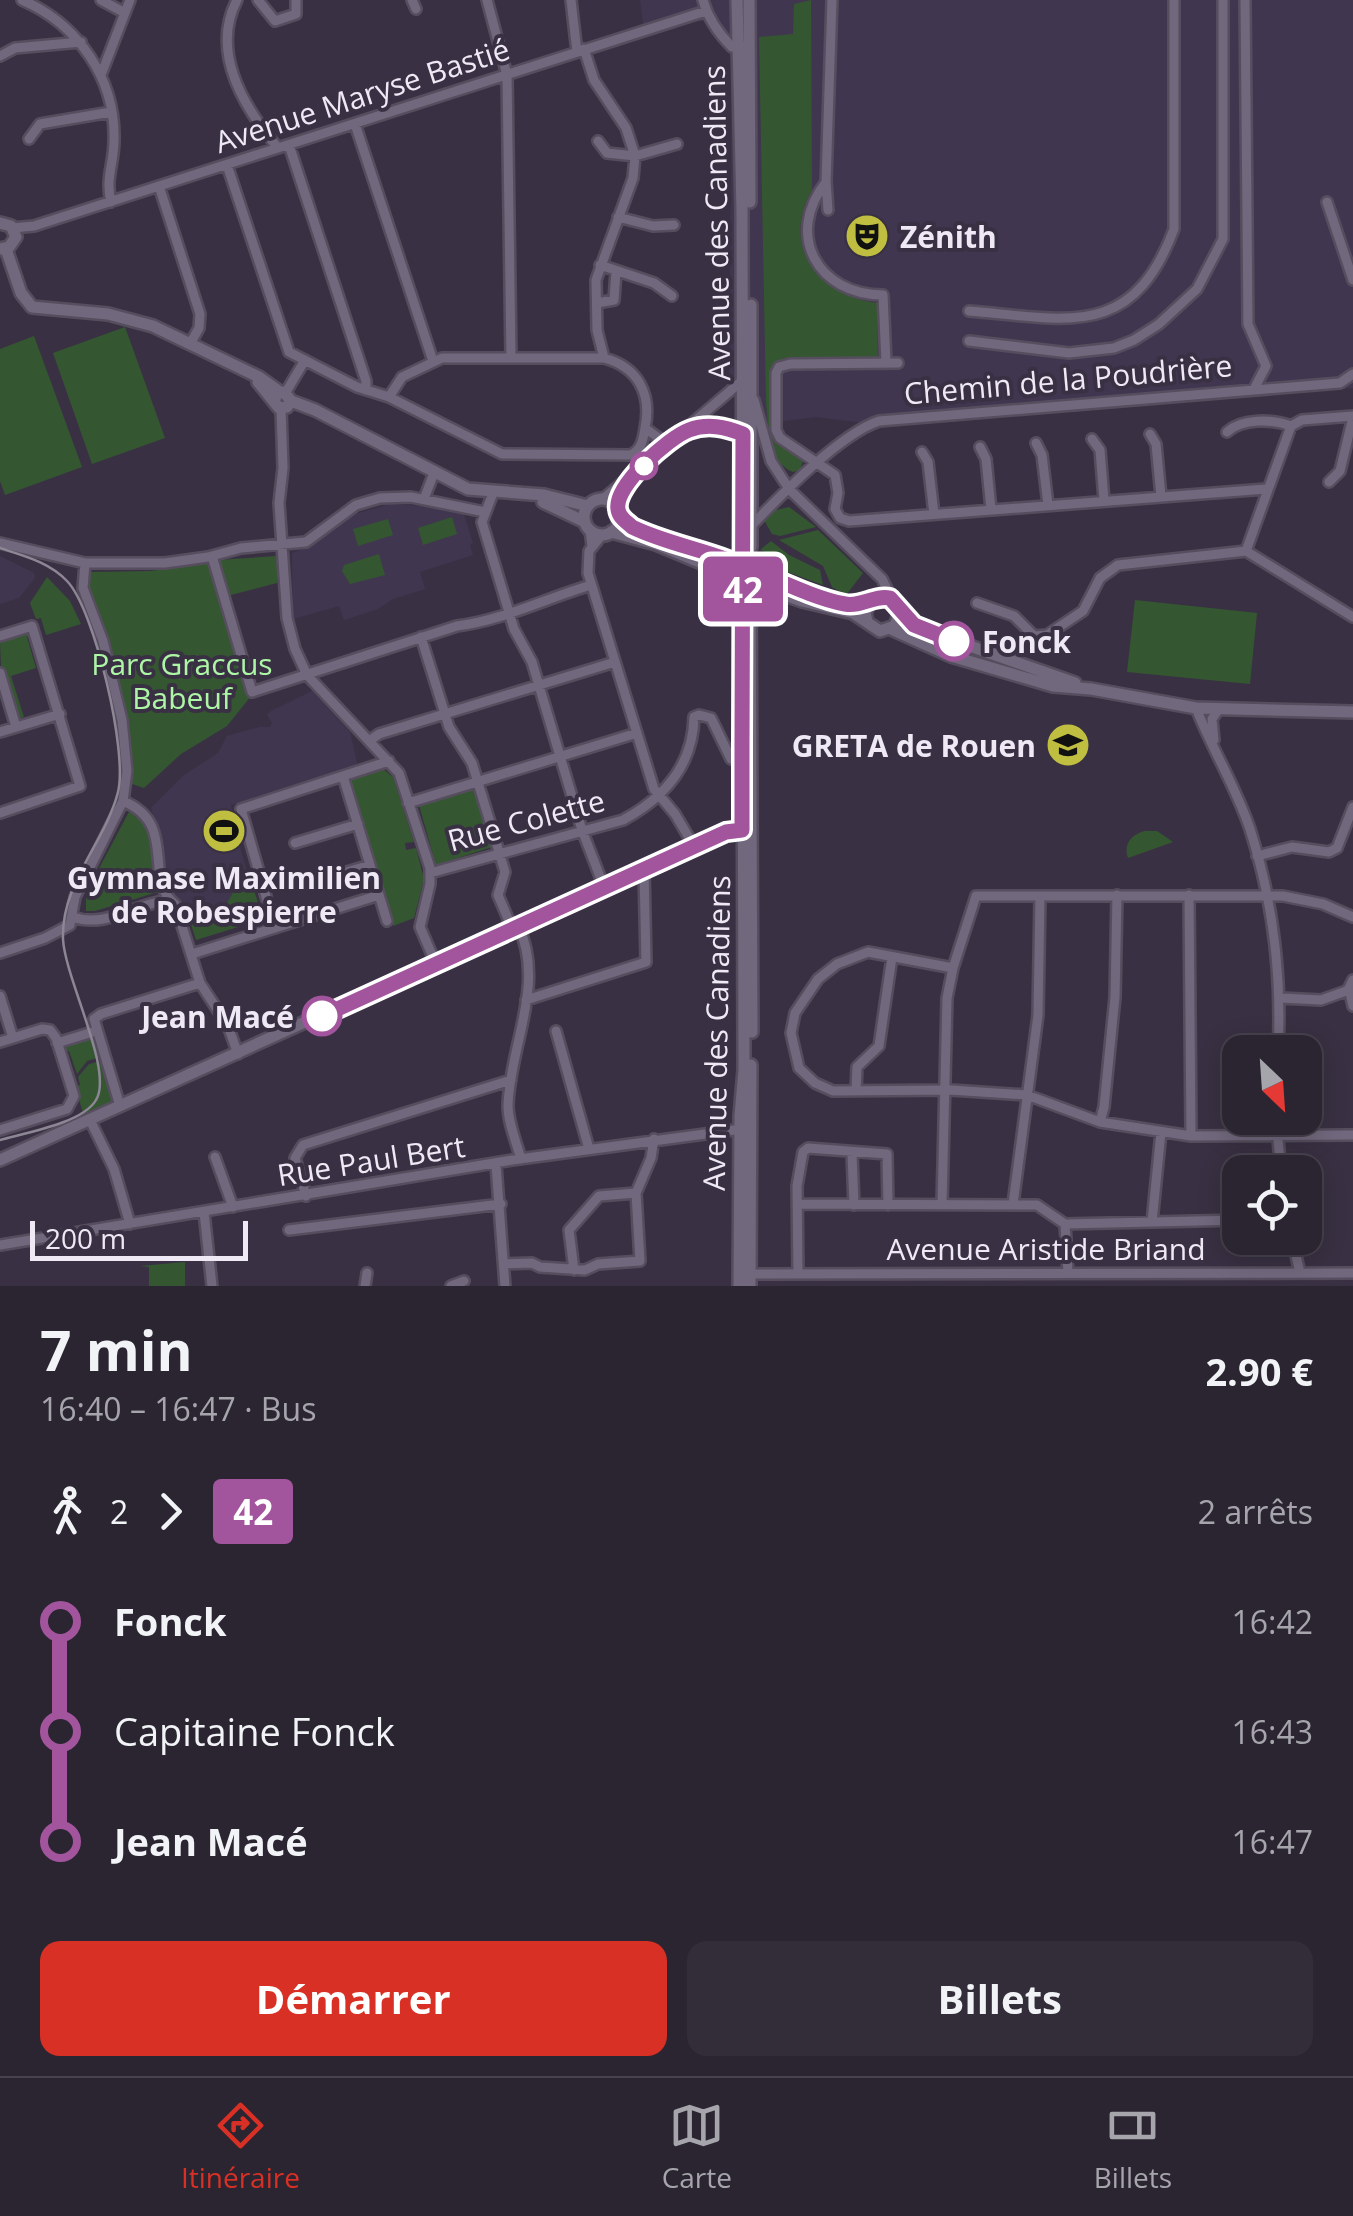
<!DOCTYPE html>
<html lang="fr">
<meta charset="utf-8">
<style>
:root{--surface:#2b2532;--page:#332d3a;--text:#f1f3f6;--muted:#a6a5ac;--line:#47424d;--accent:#d93025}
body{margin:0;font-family:"Open Sans",sans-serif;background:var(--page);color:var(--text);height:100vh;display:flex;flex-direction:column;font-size:38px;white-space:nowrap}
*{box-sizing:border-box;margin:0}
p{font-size:32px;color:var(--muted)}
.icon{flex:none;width:55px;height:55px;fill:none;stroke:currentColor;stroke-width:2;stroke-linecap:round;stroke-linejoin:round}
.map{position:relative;height:1286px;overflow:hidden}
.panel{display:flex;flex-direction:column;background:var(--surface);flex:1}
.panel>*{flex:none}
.badge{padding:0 20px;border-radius:8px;font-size:35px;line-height:65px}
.needle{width:65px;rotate:155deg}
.buttons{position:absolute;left:1222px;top:1035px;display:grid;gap:20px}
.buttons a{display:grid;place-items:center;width:100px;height:100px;border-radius:20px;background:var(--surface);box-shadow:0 5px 25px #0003,0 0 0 2px var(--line);font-size:50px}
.scale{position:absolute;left:30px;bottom:25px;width:218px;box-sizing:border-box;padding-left:10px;border:5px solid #eee9f5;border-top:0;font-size:28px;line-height:35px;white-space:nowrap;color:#eee9f5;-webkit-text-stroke:8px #393143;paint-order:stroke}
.map>.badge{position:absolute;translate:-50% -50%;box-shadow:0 0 0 5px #fff}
.legs{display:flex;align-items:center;gap:15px;height:110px;padding:0 40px;font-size:32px}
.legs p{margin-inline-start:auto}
.summary{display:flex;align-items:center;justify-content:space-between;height:170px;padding:0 40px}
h1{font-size:55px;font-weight:700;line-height:75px}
.cta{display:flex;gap:20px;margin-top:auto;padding:20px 40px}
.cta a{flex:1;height:115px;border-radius:20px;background:var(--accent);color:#fff;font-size:40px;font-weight:700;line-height:115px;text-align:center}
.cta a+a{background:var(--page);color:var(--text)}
ul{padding:0 40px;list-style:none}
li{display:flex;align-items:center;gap:35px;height:110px;font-size:38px}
li i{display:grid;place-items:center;width:15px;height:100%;margin:0 12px;background:currentColor}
li i::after{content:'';width:25px;height:25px;margin:-12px;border:8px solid;border-radius:50%;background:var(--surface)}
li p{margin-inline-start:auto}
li:first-child i{background:linear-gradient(#0000 50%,currentColor 0)}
li:last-child i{background:linear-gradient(currentColor 50%,#0000 0)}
.tab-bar{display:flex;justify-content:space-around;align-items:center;height:140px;border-top:2px solid var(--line);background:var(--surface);font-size:28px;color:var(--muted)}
.tab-bar a{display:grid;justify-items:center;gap:5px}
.tab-bar .active{color:var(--accent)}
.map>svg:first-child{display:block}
.built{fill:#41364f}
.green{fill:#345731}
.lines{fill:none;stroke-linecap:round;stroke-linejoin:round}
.street-casing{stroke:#564e5e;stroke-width:14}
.secondary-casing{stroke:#564e5e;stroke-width:16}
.street{stroke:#71687d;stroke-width:9}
.secondary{stroke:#71687d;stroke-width:11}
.tram{stroke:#8c8695;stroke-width:2.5}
.line-1-casing{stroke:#fff;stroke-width:22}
.line-1{stroke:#a2559d;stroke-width:15}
.stop-1-dot{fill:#fff;stroke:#a2559d;stroke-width:5}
.labels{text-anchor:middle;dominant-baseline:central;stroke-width:8;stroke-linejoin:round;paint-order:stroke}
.street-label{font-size:30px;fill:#eee9f5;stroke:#393143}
.poi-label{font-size:30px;font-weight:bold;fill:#eee9f5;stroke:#393143;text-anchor:start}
.stop-label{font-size:30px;font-weight:bold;fill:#eee9f5;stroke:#393143;text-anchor:start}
.park-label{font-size:30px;fill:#adf6a6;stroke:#393143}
</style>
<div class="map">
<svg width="1353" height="1286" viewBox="0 0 1353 1286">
<rect width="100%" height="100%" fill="#393143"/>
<!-- built -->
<path class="built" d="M640,0H1353V388L889,426L816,417L769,423L729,384L732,49L704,21L668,22L644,29Z
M390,504L425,506L464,514L473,543L470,545L473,555L420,572L425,589L393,599L378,609L344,620L339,606L293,619L292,553L311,546L351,515Z
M0,556L34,573L35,578L19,598L0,604Z
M312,691L350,732L358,767L231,805L232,812L208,819L218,850L239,844L246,868L218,921L199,927L172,893L167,877L170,876L163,862L164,849L151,808L184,775L218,753L227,736L259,727H270L272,723L267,715L271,711Z"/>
<!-- green -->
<path class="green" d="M811,0L812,190C780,246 818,296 877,303L878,359L784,358L775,363L776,437L803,461L800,470L793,472C768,463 768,425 766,402L759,37L793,34L794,4Z
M125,327L165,438L92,464L53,353Z
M34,336L82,467L5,495L0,481V349Z
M789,507L816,527L780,536L772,534L764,520L776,510Z
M452,517L457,534L423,545L418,528Z
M388,519L393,535L358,546L353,529Z
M818,530L863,573L846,595L832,587L823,566L779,540Z
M771,541L789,555L820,570L823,585L766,564V552L760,550Z
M379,554L385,575L350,584L342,571L344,565Z
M277,556V583L227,596L218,560Z
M209,563L251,696L227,726L181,754L144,788L132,784C132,734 121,686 108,638C102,616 85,594 90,572L151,571Z
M47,577L70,601L81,624L46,635L41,618L36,619L30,603Z
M1135,600L1257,613L1250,684L1127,672Z
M31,632L32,635L27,637L36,668L11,676L24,717L18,719L1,667L0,641Z
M383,769L393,777L414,842L405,843L406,850L416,848L424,879L414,918L393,926L349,786L352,778Z
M474,789L492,847L436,865L419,805Z
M130,810L145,820L161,891L95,911H86V893Z
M1145,831H1157L1173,842L1128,858C1123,844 1132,834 1145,831Z
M246,868L264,919L196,940L187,912L199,927L217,922Z
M92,1038L100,1057L87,1061L77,1074L69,1051H64V1048L68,1044Z
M101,1061L113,1100L110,1104L84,1116L75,1087L80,1085L78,1077L89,1064Z
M185,1262V1286H149V1267L140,1266Z"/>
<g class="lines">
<defs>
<path id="street" d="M22,0C78,24 116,79 114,141C114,163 105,179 111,202
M101,0L125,13
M237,0C210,52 245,109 278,148
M258,0L275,21L296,14V0
M412,0L416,9
M487,0L507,75L511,357
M571,0L577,52
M703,0C708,19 718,33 732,47L743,46
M1245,0L1248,324L1266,366L1254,389
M584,49L594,80L626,128L635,156L633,178L596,280L597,330L604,358
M0,56L15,48L81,42
M101,75L130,0
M355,124L433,361
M29,139L40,124L111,112
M598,141L607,153L635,156L677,144
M289,145L366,381V390
M227,165L289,352L357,387L389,397L502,454L631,455C642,449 643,440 645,428C652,394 638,367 604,358H442L402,377L389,397
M826,182C784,235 818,295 883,295L886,363
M159,186L200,314L199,328L190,344
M1327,202L1353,280
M828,210L826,182L832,0
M618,217L653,226L674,225
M12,228L34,226L706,11
M600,265L654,283L672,296
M597,303L614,300L616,271
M969,311C1067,319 1132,341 1174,229V0
M969,341L1069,353L1114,348L1134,340L1159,324L1197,289L1223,239V0
M898,363L790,364L779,367L776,373V430L780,438L835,475L838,493L835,509L840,518L849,521L1266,489
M286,392L305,360
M754,400L771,461L789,489L882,579L892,599
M281,409L283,468L279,503L287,618L295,649L307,675L399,773L430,868V884L420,927L436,964
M645,428L668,445
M690,430L717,426L743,434
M1227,432C1242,418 1273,419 1291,426
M1150,434L1156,444L1161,496
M1092,439L1100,450L1104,500
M1036,443L1042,455L1048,505
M980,447L986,459L991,509
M922,452L928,462L934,514
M1329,482L1340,471L1353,417
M493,493L482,522L514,629L532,662L582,830L604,887
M424,499L434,473
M603,499L743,380
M617,508L625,483
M751,526C780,496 840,434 879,421L1340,383L1353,374
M590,530L592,546
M602,535L589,551L588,573L654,789L675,814L694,846
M0,543L85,563L83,588L103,641L122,720L127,771L123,801L75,897L70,925L45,938L0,953
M1246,551L1291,426L1302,420L1353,416
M212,556L252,692L457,626C504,620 547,598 591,585
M85,563H165L208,557L241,548L306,542L356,505L380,498L411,497L485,512
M977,603L1014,616L1034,636L1047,635L1083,611L1100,578L1118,565L1246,551L1353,617
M0,636L32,626L80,786L0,813
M421,637L449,727L472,763L499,852L505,872L498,895L512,928
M0,673L16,727
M1196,708C1212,749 1236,787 1250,829C1273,901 1282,977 1278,1052
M0,732L60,714
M1214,740L1212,719L1219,709
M369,741L379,734L615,662
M343,776L387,921
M123,801C179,824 142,879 175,904L200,983L228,1026L238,1054
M408,803L637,733
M295,843L358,824
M1257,856L1292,847L1329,852L1337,848L1353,807
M430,873L623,820C664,798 693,765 694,717L699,715L711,718L731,759L742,762
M307,884L370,865
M1189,895L1191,1136
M73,917C105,929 137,903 169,900
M518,925C546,984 510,1045 508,1105C508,1123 516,1141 521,1159
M275,928L241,809L389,761
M192,954L379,895
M953,968L868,952L837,964L818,979L795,1013L791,1033L799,1068L815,1083L833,1091L951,1090L1027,1095L1100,1122L1191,1136L1353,1135
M1353,980L1349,988L1353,1006
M0,996L13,1038
M1281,998L1321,1000L1349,990
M526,1000L646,962L644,869
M556,1031L589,1149
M0,1042L42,1029L50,1030L56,1038L74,1096L67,1109L0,1130
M57,1043L96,1031
M856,1090L857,1067L879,1046L892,957
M120,1106L94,1019L101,1014L200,983
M1276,1118L1281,1172
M90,1120L114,1169L130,1224
M1100,1122L1104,1107L1115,997L1117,895
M852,1154L854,1205
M215,1157L233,1207
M496,1165L505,1286
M306,1196L295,1158L303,1145L511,1080
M798,1204L1037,1205L1065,1224L1068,1273
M942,1204L947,998L953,968L976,896H1283L1323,904L1353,917
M1013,1204L1038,1015L1040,896
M204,1212L212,1286
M1152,1222L1161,1132
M1065,1224L1240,1220
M289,1230L501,1204
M1292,1238L1300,1273
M0,1245L512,1160L742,1129
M504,1264L532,1263L540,1267L585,1270L598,1264L640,1261L636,1193L651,1158L654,1139
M574,1270L569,1230L599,1196L636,1193
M747,1274L1353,1273
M798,1274L797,1186L803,1152L808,1148L887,1154L888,1205
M365,1286L367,1273
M451,1286L464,1281"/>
<path id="secondary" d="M737,0L742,210L744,1070L740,1116L739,1286
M749,0L750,202
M0,223L11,226L16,237L9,247L0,249
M6,249L21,293L32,307L108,314L153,326L259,377L280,392
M751,305V547
M258,382L279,408L287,407L291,401L284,392L277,394L274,401
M291,401L315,410L468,489L544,495L588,506
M584 517a18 18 0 1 1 36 0a18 18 0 1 1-36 0Z
M543,502L585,522
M620,516L648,534
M611,532L656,544L728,574
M675,544L728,560
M765,574L836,602
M750,580L752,1032
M766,588L802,601L853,613L880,631L895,626L900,611
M867,621L865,613L870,602L886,597C900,602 904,618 916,627L1075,683
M891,629L951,656L1053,686L1091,689L1196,708L1353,712
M0,1160L725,832L749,830
M750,1286L751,1065"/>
</defs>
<!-- street casing -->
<use href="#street" class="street-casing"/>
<!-- secondary casing -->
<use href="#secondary" class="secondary-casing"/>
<!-- street -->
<use href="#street" class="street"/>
<!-- secondary -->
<use href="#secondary" class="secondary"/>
<!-- tram -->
<path class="tram" d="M0,548C24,556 49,562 67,581C95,610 128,753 118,792C105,843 61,883 63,939C65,979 114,1071 96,1100C83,1123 25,1133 0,1140"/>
</g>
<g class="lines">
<defs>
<path id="line-1" d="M322,1016L726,832L742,830V743C742,640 743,537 743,434C725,427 708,423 689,430C668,438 614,486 618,509C619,518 626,521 632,527C663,542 696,548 728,560C762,572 811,598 845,604C862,607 874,595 890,598L914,625L954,641"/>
</defs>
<!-- line-1 casing -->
<use href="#line-1" class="line-1-casing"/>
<!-- line-1 -->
<use href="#line-1" class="line-1"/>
</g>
<!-- icons -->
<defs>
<symbol id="theatre-disc" viewBox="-11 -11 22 22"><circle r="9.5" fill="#bfbe41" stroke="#393143"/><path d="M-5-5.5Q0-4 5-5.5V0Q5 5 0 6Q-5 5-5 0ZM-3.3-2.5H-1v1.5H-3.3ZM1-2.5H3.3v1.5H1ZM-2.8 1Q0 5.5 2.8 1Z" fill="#111"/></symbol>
<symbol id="university-disc" viewBox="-11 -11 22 22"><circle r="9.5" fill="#bfbe41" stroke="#393143"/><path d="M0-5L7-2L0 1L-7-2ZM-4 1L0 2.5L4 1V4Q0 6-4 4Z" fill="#111"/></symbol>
<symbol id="stadium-disc" viewBox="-11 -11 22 22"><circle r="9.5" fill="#bfbe41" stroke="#393143"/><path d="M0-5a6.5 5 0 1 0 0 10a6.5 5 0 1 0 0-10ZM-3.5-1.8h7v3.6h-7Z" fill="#111"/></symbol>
</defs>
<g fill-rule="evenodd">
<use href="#theatre-disc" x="842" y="211" width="50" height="50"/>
<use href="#university-disc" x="1043" y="720" width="50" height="50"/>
<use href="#stadium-disc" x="199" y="806" width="50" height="50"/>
</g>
<!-- markers -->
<g class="stop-1-dot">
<circle cx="644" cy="466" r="12"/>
<circle cx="954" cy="641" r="18"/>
<circle cx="322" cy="1016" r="18"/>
</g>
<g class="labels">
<!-- street labels -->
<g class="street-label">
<text transform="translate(362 95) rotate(-18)">Avenue Maryse Bastié</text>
<text transform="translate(716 223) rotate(-91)">Avenue des Canadiens</text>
<text transform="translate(1068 379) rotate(-5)">Chemin de la Poudrière</text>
<text transform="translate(526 820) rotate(-15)">Rue Colette</text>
<text transform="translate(716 1033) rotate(-89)">Avenue des Canadiens</text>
<text transform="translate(371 1160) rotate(-9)">Rue Paul Bert</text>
<text x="1046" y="1248">Avenue Aristide Briand</text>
</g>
<!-- poi labels -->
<g class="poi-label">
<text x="900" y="236">Zénith</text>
<text x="1036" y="745" text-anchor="end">GRETA de Rouen</text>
<text x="224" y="877" text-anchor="middle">Gymnase Maximilien<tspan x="224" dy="34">de Robespierre</tspan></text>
</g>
<!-- stop labels -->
<g class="stop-label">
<text x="982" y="641">Fonck</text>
<text x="294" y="1016" text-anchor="end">Jean Macé</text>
</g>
<!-- park labels -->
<g class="park-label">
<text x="182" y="663">Parc Graccus<tspan x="182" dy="34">Babeuf</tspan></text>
</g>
</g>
</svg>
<div class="buttons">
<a><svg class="needle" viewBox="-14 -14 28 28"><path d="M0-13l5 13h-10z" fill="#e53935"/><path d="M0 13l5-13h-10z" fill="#a6a5ac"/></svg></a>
<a><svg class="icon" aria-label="locate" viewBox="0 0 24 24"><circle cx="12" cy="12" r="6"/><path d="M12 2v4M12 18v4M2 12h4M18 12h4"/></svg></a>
</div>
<div class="scale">200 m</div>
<b class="badge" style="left:743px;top:589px;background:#a2559d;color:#fff">42</b>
</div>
<section class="panel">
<div class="summary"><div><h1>7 min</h1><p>16:40 – 16:47 · Bus</p></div><b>2.90 €</b></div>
<div class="legs"><svg class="icon" aria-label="walk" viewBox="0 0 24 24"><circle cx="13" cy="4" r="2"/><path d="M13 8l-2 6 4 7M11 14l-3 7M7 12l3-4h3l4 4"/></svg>2<svg class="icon" aria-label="forward" viewBox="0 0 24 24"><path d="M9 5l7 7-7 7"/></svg><b class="badge" style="background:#a2559d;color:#fff">42</b><p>2 arrêts</p></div>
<ul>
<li><i style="color:#a2559d"></i><b>Fonck</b><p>16:42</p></li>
<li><i style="color:#a2559d"></i><span>Capitaine Fonck</span><p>16:43</p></li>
<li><i style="color:#a2559d"></i><b>Jean Macé</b><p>16:47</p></li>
</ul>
<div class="cta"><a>Démarrer</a><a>Billets</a></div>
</section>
<nav class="tab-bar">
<a class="active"><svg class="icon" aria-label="directions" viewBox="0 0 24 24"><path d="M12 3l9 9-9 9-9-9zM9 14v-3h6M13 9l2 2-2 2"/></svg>Itinéraire</a>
<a><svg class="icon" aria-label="map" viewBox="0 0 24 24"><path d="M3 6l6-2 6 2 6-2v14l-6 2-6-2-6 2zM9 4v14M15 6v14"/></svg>Carte</a>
<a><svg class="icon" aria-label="tickets" viewBox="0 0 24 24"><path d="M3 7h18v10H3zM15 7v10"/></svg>Billets</a>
</nav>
